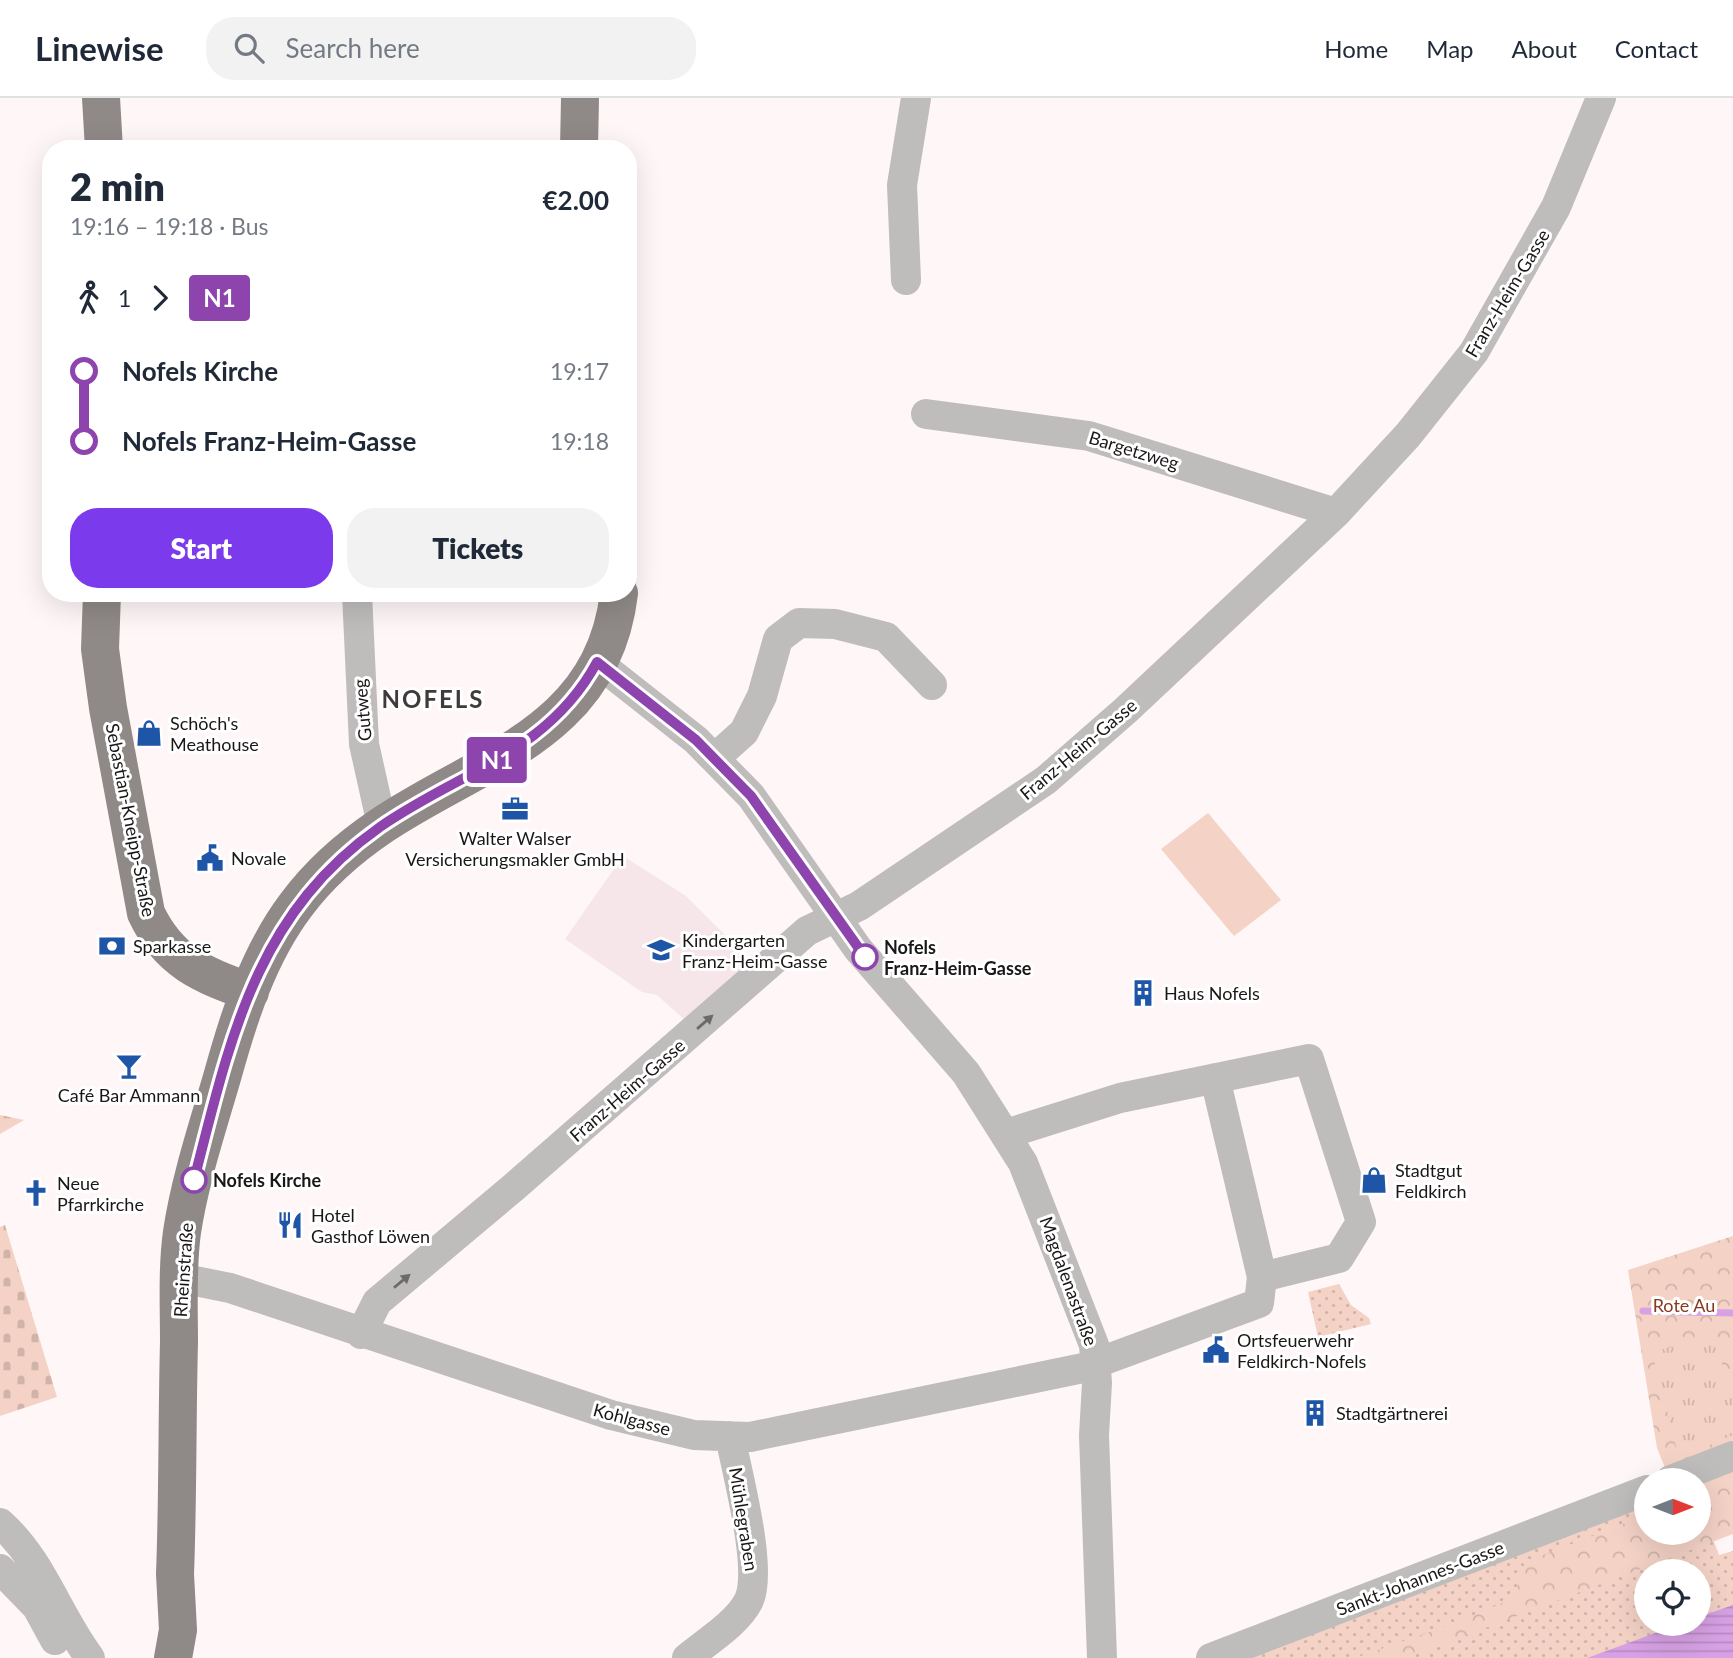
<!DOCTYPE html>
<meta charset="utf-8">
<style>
:root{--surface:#fff;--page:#f2f2f3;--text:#1f2937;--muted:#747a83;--line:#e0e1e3;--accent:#7c3aed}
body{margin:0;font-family:Lato,sans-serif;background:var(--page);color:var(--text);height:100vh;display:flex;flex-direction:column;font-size:26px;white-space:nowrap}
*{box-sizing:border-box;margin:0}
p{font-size:23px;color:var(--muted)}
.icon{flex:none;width:38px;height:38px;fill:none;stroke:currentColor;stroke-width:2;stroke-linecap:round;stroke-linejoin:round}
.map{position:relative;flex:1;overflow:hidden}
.sheet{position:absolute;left:42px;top:42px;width:595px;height:462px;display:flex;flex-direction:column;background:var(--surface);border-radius:28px;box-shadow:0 7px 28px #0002}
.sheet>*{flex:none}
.badge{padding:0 14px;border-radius:5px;font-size:24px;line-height:46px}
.needle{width:46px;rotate:90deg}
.controls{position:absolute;left:1634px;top:1370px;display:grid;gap:14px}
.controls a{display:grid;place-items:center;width:77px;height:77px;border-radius:50%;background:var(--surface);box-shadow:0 7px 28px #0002;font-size:35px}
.map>.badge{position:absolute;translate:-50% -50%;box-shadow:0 0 0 4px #fff}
.legs{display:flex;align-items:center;gap:10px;height:77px;padding:0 28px;font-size:23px}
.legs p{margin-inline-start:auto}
.head{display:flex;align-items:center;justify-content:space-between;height:119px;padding:0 28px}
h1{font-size:38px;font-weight:800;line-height:52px}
.primary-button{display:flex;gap:14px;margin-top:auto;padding:14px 28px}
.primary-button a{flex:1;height:80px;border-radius:28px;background:var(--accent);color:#fff;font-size:28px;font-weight:800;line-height:80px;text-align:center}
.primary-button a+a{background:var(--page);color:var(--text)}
ul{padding:0 28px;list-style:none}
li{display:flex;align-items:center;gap:24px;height:70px;font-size:26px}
li i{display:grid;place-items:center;width:10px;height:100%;margin:0 9px;background:currentColor}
li i::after{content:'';width:18px;height:18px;margin:-9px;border:5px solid;border-radius:50%;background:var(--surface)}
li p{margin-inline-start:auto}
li:first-child i{background:linear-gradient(#0000 50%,currentColor 0)}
li:last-child i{background:linear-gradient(currentColor 50%,#0000 0)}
header{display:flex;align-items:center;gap:42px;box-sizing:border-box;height:98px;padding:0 35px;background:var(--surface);border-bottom:2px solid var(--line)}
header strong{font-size:33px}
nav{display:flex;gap:38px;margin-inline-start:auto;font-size:24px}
.search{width:490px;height:63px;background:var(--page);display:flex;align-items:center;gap:18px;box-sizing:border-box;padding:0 24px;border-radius:28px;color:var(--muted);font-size:26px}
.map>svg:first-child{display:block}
.built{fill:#f6e5e9}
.grass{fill:url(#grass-dots)}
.forest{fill:url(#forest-crowns)}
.cemetery{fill:url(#cemetery-stones)}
.park{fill:url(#park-tufts)}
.garden{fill:#f4d2c6}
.water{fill:url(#water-rules)}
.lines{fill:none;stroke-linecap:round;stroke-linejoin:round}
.stream{stroke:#d7a1e4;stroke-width:7}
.minor{stroke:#bfbcbc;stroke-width:30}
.major{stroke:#8f8988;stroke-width:38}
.oneway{fill:#6c6a6a}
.line-1-casing{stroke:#fff;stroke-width:16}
.line-1{stroke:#8e44ad;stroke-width:10}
.stop-1-dot{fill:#fff;stroke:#8e44ad;stroke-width:3.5}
.labels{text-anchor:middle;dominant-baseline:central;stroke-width:6;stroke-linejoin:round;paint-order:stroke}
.street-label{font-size:18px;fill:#1a1717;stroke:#fff}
.poi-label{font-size:18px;fill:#1a1717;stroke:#fff;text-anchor:start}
.stop-label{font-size:18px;font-weight:bold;fill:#1a1717;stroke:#fff;text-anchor:start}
.park-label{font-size:18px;fill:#853a1c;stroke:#fff}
.district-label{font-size:24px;font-weight:bold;letter-spacing:2px;fill:#403a3b;stroke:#fff}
</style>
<header>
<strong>Linewise</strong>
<div class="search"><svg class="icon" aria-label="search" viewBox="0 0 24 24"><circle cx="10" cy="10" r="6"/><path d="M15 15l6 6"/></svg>Search here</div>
<nav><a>Home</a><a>Map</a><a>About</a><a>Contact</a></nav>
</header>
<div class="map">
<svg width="1733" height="1560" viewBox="0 0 1733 1560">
<defs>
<pattern id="grass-dots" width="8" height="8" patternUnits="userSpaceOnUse" patternTransform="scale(1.75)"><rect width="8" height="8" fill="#f4d2c6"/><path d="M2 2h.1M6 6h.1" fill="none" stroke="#d1b4a9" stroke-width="1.8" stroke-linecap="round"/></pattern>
<pattern id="forest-crowns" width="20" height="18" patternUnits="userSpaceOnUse" patternTransform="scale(1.75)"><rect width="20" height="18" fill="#f4d2c6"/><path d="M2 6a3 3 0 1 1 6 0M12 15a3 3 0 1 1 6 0" fill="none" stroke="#d1b4a9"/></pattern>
<pattern id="cemetery-stones" width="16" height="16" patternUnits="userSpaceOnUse" patternTransform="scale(1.75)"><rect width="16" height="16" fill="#f4d2c6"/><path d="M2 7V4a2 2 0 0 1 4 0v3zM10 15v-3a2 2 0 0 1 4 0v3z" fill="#d1b4a9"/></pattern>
<pattern id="park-tufts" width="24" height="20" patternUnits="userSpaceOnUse" patternTransform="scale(1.75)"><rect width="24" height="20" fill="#f4d2c6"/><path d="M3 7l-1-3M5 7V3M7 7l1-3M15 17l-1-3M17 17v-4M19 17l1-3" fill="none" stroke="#d1b4a9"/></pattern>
<pattern id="water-rules" width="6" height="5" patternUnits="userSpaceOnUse" patternTransform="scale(1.75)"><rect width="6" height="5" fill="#d7a1e4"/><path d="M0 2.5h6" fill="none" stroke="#b88ac3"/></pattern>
</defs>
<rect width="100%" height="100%" fill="#fff6f8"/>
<!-- built -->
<path class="built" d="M623,758L686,798L752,864L686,923L657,897L642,894L565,841Z"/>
<!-- grass -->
<path class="grass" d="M1339,1186L1351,1207L1369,1220L1371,1226L1318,1239L1308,1194Z
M1647,1401V1435H1699V1405L1719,1457L1733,1453V1508L1699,1521V1474H1647V1526H1686L1595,1560H1240Z"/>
<!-- forest -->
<path class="forest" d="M1733,1138V1436L1406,1560H1355L1455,1525L1514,1500L1525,1464L1647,1417V1435H1699V1382H1670L1657,1350L1628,1172Z"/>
<!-- cemetery -->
<path class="cemetery" d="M0,1017L24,1022L0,1036Z
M5,1127L57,1299L0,1318V1129Z"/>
<!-- park -->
<path class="park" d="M1714,1239L1733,1304V1337L1679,1360L1652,1254Z"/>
<!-- garden -->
<path class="garden" d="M1208,715L1281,802L1234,838L1161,751Z"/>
<!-- water -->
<path class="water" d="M1733,1507V1560H1587L1680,1526H1699V1519Z"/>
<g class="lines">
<!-- stream -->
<path class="stream" d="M1643,1213L1733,1215"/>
<!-- minor -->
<path class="minor" d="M906,182L902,87L916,0
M926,316L1089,338L1336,415
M357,495L364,646L382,727
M597,564L696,642L751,698L858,851L966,975L1023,1065L1094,1247L1097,1285L1094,1337L1102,1560
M715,660L744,634L762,598L778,541L799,525L835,526L886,539L932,587
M1215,980L1262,1179
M180,1180L230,1190L611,1317L694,1337L750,1339L1083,1270L1259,1205L1262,1179L1339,1160L1361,1124L1309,961L1120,1000L1006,1036
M361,1236L377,1204L514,1089L807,833L859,808L1046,682L1126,612L1336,415L1408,337L1474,254L1556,109L1601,0
M1671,1382L1733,1358
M0,1425C42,1462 57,1516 90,1560
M0,1471L37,1509L55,1542
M687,1560C706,1544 738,1525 749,1502C763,1470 737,1375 730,1338
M1211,1560L1647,1392"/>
<!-- major -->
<path class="major" d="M101,0L104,51
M579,51L580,0
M102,495L100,551L108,610L146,815C169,864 201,876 250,894
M173,1560L178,1532L175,1476C178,1399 177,1321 179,1244C179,1208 177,1170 182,1134C190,1081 208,1028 223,976C239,918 259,856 296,807C319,776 350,749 381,728C479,662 603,635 619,495"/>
</g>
<!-- one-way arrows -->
<defs><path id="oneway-solid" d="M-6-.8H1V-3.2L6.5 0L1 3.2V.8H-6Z" transform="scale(1.75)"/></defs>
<g class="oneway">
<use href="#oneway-solid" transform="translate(705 924) rotate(-41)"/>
<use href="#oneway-solid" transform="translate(402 1183) rotate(-40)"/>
</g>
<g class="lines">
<defs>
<path id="line-1" d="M194,1082C230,942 255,817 380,729C459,674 548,655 597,564L696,642L751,698L865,859"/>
</defs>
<!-- line-1 casing -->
<use href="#line-1" class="line-1-casing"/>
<!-- line-1 -->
<use href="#line-1" class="line-1"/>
</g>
<!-- icons -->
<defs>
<symbol id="shop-bare" viewBox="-9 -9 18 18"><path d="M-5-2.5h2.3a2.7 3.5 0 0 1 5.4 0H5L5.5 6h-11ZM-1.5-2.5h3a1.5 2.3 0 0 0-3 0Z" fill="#1e55a7" stroke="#fff" stroke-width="2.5" paint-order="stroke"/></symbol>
<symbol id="office-bare" viewBox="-9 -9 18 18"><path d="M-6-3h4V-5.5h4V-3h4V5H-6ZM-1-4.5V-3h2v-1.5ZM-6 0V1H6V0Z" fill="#1e55a7" stroke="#fff" stroke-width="2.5" paint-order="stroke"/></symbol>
<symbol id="civic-bare" viewBox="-9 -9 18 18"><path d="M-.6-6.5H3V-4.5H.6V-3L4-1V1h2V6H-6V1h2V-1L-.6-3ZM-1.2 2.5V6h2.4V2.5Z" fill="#1e55a7" stroke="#fff" stroke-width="2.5" paint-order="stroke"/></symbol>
<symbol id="bank-bare" viewBox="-9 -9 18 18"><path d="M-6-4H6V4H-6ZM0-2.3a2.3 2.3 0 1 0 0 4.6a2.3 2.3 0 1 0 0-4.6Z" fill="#1e55a7" stroke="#fff" stroke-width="2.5" paint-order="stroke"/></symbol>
<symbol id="school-bare" viewBox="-9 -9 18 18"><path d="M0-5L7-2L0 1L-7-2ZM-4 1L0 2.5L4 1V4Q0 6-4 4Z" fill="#1e55a7" stroke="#fff" stroke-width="2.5" paint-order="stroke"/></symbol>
<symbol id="building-bare" viewBox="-9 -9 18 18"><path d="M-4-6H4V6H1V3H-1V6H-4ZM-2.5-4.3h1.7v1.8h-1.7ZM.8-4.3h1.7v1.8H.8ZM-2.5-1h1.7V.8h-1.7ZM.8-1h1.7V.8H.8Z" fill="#1e55a7" stroke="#fff" stroke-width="2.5" paint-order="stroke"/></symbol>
<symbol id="bar-bare" viewBox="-9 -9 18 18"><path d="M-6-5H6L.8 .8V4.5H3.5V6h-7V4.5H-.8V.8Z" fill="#1e55a7" stroke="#fff" stroke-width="2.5" paint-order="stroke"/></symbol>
<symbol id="church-bare" viewBox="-9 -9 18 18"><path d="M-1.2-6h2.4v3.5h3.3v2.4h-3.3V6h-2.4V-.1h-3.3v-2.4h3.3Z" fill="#1e55a7" stroke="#fff" stroke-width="2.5" paint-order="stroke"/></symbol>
<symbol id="restaurant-bare" viewBox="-9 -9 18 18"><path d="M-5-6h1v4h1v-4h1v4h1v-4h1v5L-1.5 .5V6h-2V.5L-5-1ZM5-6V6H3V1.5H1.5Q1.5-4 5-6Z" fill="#1e55a7" stroke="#fff" stroke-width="2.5" paint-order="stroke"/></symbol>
</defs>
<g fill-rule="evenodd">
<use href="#shop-bare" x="130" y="616" width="38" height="38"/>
<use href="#office-bare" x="496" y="692" width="38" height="38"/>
<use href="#civic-bare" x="191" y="741" width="38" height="38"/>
<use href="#bank-bare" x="93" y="829" width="38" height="38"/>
<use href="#school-bare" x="642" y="833" width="38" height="38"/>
<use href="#building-bare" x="1124" y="876" width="38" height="38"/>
<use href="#bar-bare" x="110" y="949" width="38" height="38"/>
<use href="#shop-bare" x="1355" y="1063" width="38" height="38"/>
<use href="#church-bare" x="17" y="1076" width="38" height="38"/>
<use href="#restaurant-bare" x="271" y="1108" width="38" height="38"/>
<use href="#civic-bare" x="1197" y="1233" width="38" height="38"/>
<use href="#building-bare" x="1296" y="1296" width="38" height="38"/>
</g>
<!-- markers -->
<g class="stop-1-dot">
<circle cx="865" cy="859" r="12"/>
<circle cx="194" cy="1082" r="12"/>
</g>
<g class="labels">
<!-- street labels -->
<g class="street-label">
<text transform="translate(1507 195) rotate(-59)">Franz-Heim-Gasse</text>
<text transform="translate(1134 352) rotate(17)">Bargetzweg</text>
<text transform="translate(362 612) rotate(-95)">Gutweg</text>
<text transform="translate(1078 651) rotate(-40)">Franz-Heim-Gasse</text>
<text transform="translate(131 722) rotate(79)">Sebastian-Kneipp-Straße</text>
<text transform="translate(627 992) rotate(-41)">Franz-Heim-Gasse</text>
<text transform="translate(183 1172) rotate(-86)">Rheinstraße</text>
<text transform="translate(1069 1183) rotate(70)">Magdalenastraße</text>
<text transform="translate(632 1321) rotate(15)">Kohlgasse</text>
<text transform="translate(744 1421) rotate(81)">Mühlegraben</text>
<text transform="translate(1420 1480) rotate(-21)">Sankt-Johannes-Gasse</text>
</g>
<!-- poi labels -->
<g class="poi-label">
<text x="170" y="625">Schöch's<tspan x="170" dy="21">Meathouse</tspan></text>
<text x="515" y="740" text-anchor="middle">Walter Walser<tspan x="515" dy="21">Versicherungsmakler GmbH</tspan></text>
<text x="231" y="760">Novale</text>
<text x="682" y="842">Kindergarten<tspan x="682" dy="21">Franz-Heim-Gasse</tspan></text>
<text x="133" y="848">Sparkasse</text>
<text x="1164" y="895">Haus Nofels</text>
<text x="129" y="997" text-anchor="middle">Café Bar Ammann</text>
<text x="1395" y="1072">Stadtgut<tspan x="1395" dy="21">Feldkirch</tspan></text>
<text x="57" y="1085">Neue<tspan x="57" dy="21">Pfarrkirche</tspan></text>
<text x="311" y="1117">Hotel<tspan x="311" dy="21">Gasthof Löwen</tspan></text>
<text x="1237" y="1242">Ortsfeuerwehr<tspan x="1237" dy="21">Feldkirch-Nofels</tspan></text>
<text x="1336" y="1315">Stadtgärtnerei</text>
</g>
<!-- stop labels -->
<g class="stop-label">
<text x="884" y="849">Nofels<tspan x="884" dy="21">Franz-Heim-Gasse</tspan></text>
<text x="213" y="1082">Nofels Kirche</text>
</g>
<!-- park labels -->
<g class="park-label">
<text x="1684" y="1207">Rote Au</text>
</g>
<!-- district labels -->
<g class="district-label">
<text x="433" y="600">NOFELS</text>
</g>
</g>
</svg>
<div class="controls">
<a><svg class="needle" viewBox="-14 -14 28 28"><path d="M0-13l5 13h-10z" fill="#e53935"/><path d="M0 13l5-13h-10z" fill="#747a83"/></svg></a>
<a><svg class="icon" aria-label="locate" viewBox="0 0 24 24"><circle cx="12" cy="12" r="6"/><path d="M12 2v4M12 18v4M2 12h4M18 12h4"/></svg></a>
</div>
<b class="badge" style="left:497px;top:662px;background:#8e44ad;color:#fff">N1</b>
<section class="sheet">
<div class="head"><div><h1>2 min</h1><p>19:16 – 19:18 · Bus</p></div><b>€2.00</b></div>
<div class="legs"><svg class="icon" aria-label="walk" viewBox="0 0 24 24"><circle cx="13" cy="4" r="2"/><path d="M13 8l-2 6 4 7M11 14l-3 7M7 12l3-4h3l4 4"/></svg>1<svg class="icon" aria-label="forward" viewBox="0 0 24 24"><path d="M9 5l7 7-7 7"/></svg><b class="badge" style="background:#8e44ad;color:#fff">N1</b></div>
<ul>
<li><i style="color:#8e44ad"></i><b>Nofels Kirche</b><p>19:17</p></li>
<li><i style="color:#8e44ad"></i><b>Nofels Franz-Heim-Gasse</b><p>19:18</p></li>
</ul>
<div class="primary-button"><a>Start</a><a>Tickets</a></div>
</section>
</div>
